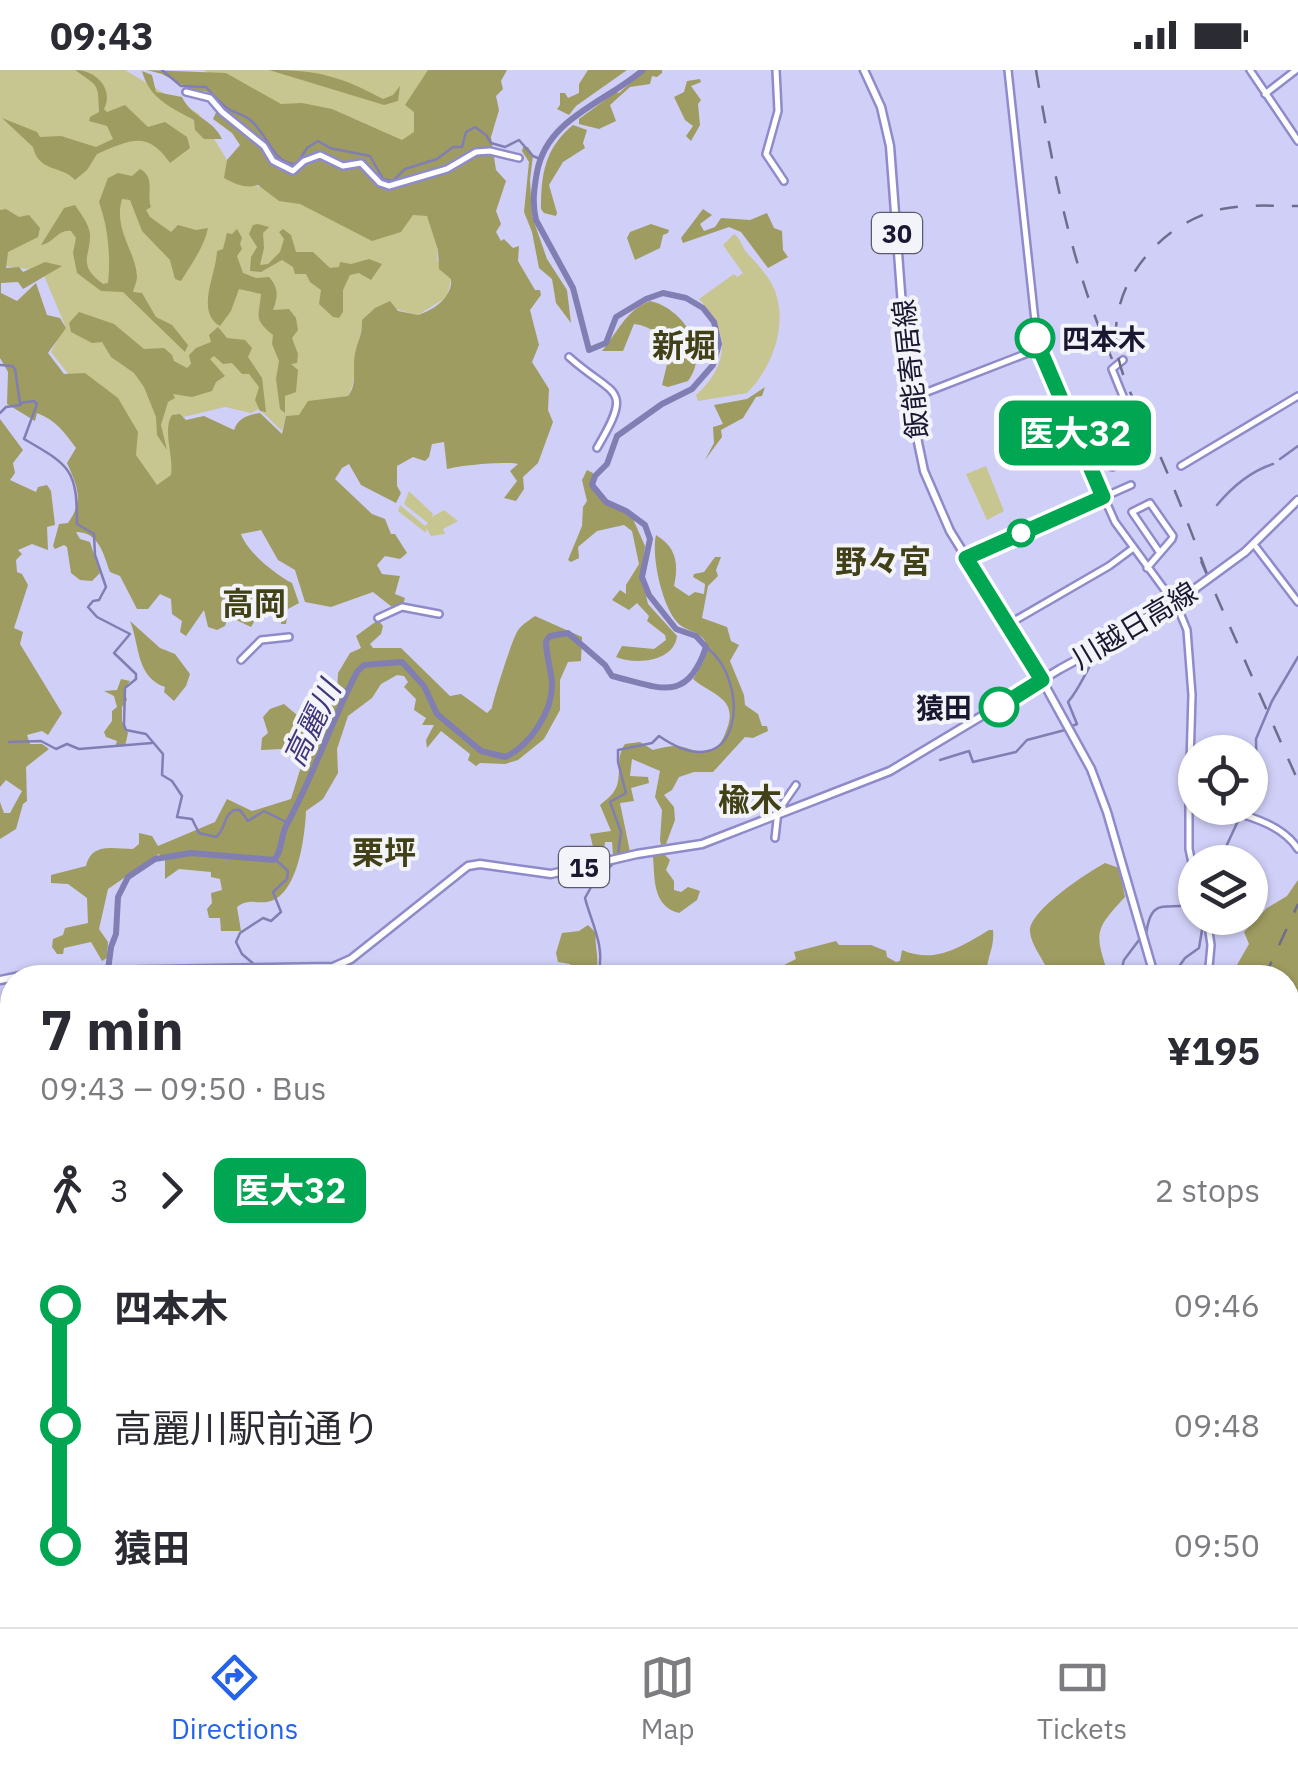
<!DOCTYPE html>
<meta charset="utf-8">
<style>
:root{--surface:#fff;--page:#f2f2f3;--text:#2b2b33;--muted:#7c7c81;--line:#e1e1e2;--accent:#2563eb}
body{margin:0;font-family:"IBM Plex Sans","Noto Sans JP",sans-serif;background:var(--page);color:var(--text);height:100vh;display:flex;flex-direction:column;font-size:38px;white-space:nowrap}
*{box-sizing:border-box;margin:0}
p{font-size:32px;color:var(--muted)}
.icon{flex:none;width:55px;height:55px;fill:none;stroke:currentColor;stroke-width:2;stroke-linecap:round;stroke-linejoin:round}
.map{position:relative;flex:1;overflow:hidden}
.side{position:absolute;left:0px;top:895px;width:1300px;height:662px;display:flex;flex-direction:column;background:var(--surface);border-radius:40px 40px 0 0;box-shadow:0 2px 8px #0004}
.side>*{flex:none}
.badge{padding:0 20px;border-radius:15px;font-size:35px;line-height:65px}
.fabs{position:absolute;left:1178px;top:665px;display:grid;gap:20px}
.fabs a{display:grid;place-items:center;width:90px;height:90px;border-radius:50%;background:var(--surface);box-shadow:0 2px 8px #0004;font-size:50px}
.map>.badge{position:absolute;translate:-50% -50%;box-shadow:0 0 0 5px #fff}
.legs{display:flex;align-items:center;gap:15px;height:110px;padding:0 40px;font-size:32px}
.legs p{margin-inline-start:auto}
.head{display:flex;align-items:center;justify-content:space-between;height:170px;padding:0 40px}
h1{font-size:55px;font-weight:700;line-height:75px}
ul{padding:0 40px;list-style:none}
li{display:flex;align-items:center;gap:35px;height:120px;font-size:38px}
li i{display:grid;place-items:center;width:15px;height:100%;margin:0 12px;background:currentColor}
li i::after{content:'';width:25px;height:25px;margin:-12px;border:8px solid;border-radius:50%;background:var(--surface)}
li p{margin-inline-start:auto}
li:first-child i{background:linear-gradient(#0000 50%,currentColor 0)}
li:last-child i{background:linear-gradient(currentColor 50%,#0000 0)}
.status{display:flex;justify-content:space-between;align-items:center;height:70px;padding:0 50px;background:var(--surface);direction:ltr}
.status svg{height:28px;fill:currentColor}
.tab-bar{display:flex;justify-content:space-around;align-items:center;height:140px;border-top:2px solid var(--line);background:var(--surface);font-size:28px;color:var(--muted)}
.tab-bar a{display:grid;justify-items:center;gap:5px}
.tab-bar .selected{color:var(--accent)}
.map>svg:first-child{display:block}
.green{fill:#c7c690}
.forest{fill:#9e9c60}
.water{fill:#817eb3}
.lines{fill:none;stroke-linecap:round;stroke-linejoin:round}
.stream{stroke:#817eb3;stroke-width:2.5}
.river{stroke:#817eb3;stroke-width:6}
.tertiary-casing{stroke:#8f8bca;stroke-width:10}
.secondary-casing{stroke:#8f8bca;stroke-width:10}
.primary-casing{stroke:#8f8bca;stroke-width:11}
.trunk-casing{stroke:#8f8bca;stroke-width:12}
.tertiary{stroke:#fff;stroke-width:5}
.secondary{stroke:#fff;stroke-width:5}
.primary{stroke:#fff;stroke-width:6}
.trunk{stroke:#fff;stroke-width:8}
.rail{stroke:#6f6d8d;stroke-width:2.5;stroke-dasharray:18 18;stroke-linecap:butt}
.primary-bridge-casing{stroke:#8f8bca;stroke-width:11;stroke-linecap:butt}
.primary-bridge{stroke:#fff;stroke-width:6}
.line-1-casing{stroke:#fff;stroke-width:22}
.line-1{stroke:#00a651;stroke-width:15}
.stop-1-dot{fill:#fff;stroke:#00a651;stroke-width:5}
.labels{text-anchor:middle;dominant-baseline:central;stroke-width:8;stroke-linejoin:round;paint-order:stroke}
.shield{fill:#f3f3fa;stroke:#5b5a6d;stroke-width:2.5}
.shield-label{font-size:25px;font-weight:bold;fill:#1a1830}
.stop-label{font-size:28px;font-weight:bold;fill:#1a1830;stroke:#f3f3fa;text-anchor:start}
.street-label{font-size:28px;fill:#1a1830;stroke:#f3f3fa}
.water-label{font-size:30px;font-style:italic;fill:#403679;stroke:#f3f3fa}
.quarter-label{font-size:32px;font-weight:bold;fill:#424016;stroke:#f3f3fa}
</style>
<div class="status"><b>09:43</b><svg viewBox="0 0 49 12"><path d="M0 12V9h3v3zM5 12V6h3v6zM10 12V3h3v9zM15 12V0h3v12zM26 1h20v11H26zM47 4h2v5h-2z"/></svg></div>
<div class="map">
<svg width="1298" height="1557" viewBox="0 0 1298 1557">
<rect width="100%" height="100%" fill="#d0cff7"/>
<!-- green -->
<path class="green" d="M0,0H125L199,44L227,90L225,108L264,118L428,146L438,180L437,190L451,209L447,227L418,245C407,244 389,234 379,237C351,245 361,309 348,326L314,331L299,346H286L282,361L259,339L251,343L225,337L175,349L179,383L172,410L155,415L51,282L65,255L42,201L4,196L0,187Z
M203,0H442L410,76L281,39Z
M734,164C742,170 741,176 747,183C758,195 769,206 775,221C788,256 772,298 747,323L698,331L696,325C730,294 730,262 699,229L734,204L737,207L743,203L723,175Z
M986,396L1004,441L987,450L966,404Z
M409,421L433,444L432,447L444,440L458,451L443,459L445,464L431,466L426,458V463L398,441L400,435L425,456L428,453L404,434Z
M0,959L12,967V1142L0,1110Z
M1288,1269L1298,1275V1557H1135L1132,1545H1288Z
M362,1545H457L464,1552C485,1549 510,1552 527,1545H625L626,1557H368Z"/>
<!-- forest -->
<path class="forest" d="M75,0C97,0 114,20 104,39L107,42L125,35L148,57L165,52L187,67L190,78L170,93C147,60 131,70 97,84L87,100L75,110C62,95 39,103 33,77L2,48L37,62L40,67L61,66L96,77L113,69L107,56L89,51L90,47L99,42C98,13 99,17 75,0Z
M147,0L226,3L281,34L302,33L332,39L402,70L414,62V42L405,35L428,0H507L501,11L503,19L496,26L499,40L491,67L496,100L506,111L496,141L501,154L496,162L501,171L504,169L513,178L519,176L518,191L535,220H540L541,225L530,240L539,275L532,292L549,319L548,340L553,352L538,393L523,407L524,419L516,431L504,428L517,411L510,401L518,394C506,391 462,395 447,399L444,372L432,374L429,387L425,391L413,387L397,396V416L401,423L396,433L361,415L349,394L342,398L335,409L372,444L385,449L391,464H395L407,483L400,489L385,486L377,495L382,504L400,506L395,524L405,528L403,534L392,537L373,522L331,537L305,532L295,500L278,490L261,460L241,464C247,482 275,504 292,513L299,533L288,539L286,554H281V545L259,543L251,557L228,546L225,556L217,560L208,557L204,540L186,566L180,562L182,551L172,544L171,529L160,524L148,539H137L120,506L110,502C103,483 99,462 76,462L80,469L90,472L100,503L92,511L80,510L71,503L67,477L64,475L55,479L53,476L59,454L68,453C84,430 78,418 67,393L76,378C65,363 56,350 37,343L35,351L7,334L8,302L0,288V140L6,139L19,147L29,145L40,158L38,167L8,182L6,198L19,197L23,202L45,192L62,196L23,219L18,212L1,213V223L17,231L36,213L47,245L60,248L66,258L48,283L64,304L85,303L118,328L138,362L136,385L157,415L171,405C174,385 162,361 172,345L180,344L186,350L204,346L234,360C238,348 247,345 260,343L282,364L286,346L299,345L308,331L348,326C358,313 352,300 355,284C357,272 363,264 362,250L375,238L390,231L398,241L418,245C434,240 453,227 451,209L439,199L438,180L427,146L413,145L401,162L372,171L300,134L279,131L258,115C245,119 236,114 224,108L227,90L240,75L232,63L213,49L220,34L208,22L190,19L162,4Z
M269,0C318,0 340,6 383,29L393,25L400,16L398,31L384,35Z
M588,0H627L576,36L569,45L557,39L560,35V23H565L568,28L579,23V14Z
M645,0H662V3L657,7L652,6L650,14L630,17L610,35L616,51L599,59L579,54V49L616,22L619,23Z
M142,1L152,5L156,22L182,27C191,47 213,49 222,69H204L195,60L194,50C170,37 149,28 142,1Z
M700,9L701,12L691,16L701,30L698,34L700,55L691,71L686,66L693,56L685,50L674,27L684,22L687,11Z
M573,55L587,60L583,73L585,78L563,92L549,115L557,143L556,146L544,143L541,139C541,104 545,78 573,55Z
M523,77H528L533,85L530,110L532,146L547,189L567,220L571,253L556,233L552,209L539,198L532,162L524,142L529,92L522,81Z
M140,99C156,108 146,123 151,137L146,140L150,147L171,162L178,155L196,160L208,158C204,177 191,195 181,211L175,209L170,190L142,161L130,130L122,129C113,160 136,181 137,207C137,212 134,217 133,222L142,223L156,247L172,255L188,275L185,282L123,222L101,221L77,203L73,183L76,168L71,161C58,159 53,174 41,175L64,138L75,135C81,144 89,154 90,164C91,186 76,194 103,214L108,213C111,186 108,157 99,132L108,108L118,103L132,106Z
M703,139L712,145L700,154L704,161L715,157L721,148L750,150L767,143L774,158L782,161L783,180L788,187L768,198L741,162L729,157L683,173L681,168Z
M258,154L269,157L263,163L264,178L260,195L268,194L280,182L284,169L279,162L283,159L291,165L296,182H313L330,198L339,197L340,192L351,194L369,189L382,194L371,210L359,203L350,205L343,220V242L339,248L333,247L319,234L321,220L310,212L306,204H295L293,197L282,190L261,202L250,201L251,187L257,177L249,164L253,155Z
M651,154L669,160L668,163L663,165L660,178L635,190L627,168L630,162Z
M237,159L242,168L240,174L242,179L237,186L243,203L256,208L269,207C279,218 278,227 273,240L289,239L296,248L298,260L292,268L298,284L297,293L291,294L298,300L296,322L285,326V343L280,339L276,309L279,291L272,274L273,265C253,249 259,247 261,224L239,219L231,241L220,256C195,241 216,206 217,181L223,179L227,163L232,164Z
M650,231C683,238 711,281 688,311L668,317L662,315L670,282C664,266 651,256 634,254L623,281H602C618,262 625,241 650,231Z
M79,242L114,254L144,279L164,278L172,285L174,291L187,298L191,294L189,285L196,278L211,272L209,265L218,257L227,268L245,270L252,278L248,287L262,308L266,342L260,341L255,330L259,317L249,304H242L232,293L223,294L214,286L210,289L225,306L216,312L212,321L192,327L173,324L175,328L168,332L161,355L167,380L157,365L156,347L144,317L134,303L111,287L102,272L92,273L71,262L69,253Z
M765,317L762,326L756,327L743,348L721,360L722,367L705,390L714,373L713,357L723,354L714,335L747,329Z
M0,349L23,380L13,393L15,403L10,410L36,422L38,417L47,415L51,421L55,455L47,457L48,480L32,474L18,480L22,484L16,490L17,502L22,504L28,515L14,558L23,562L20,574L62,643L48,665L42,661L27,665L30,674H42L49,679L26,697L27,731L23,734L16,759L0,769V732L4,743H10L22,721L6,710L0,717Z
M587,400L593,403L591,414L595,423L633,449L645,476L641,505L648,534L677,566C674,592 636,595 616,587L622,576L654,579L666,570L665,565L647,551L649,546L637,533L629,540L612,530L620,520L626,524V515L639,494L632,461L624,455L597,461L578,477L579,488L571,492L568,490L582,456L583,437L587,431L582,410Z
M656,465C676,477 679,493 674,516L689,526L695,522L704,524L705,514L693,507L694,504L704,502L715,487H721L716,500L718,506L708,516L702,548L727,557L731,571L739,575L730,591L744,625L745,635L758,644L762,656H767L768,661L753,668L745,667L713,702H694L679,707L672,720L664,725L674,737L675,750L666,774L661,775L660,770L662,740L655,727L660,701L632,689L630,706L648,707L649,713L631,718L634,731L620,733L630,782L613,785L612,772H605L604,781H594L590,764L611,761L600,735C604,731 609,728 613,723C624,709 614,689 625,674L640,672L653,680C660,678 669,676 677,676C688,677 698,684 709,681C718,679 722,671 725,664C741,628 713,626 693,609C699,600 710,584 706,573C702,562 687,561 680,555C662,540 651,485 656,465Z
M535,546L582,567L581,591L568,592L560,610V640L544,669L518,690L505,694L480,693L476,696L468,690L470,684L441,661L427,678L426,670L434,655H422L426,648L414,640L416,629L404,617L408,612L404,606L397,605L381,614L372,628L348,646L337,679L338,703L323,729L306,741C305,766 298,827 267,832C255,833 248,829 237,837L241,861H221L220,848H209L207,839L212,833L211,823L222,820L220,809L211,807V802L179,799L165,809V790L159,784L108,819L99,859L108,872L107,888L102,891L91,872L64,878L63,884H57L52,877L53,869L63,865L65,858L88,853L87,828L68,814L51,813V805L86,796C92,772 113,779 133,779L139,774V763L152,766L158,776L215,752L227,729L252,741L291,729L304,687L286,675L282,679L261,680L262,668L268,663L263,647L270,639L284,634L316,661V656L337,626L338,603L350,583L361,578L356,566L378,550L383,556L381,564L370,574L373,578H401L450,626L461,624L487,643L492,638C492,633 512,570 517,562C521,555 528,551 535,546Z
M130,551L160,578L175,584L190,604L186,616L174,631L164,622L165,617C136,607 140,576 130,551Z
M121,609L130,611L124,619L127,630L122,637V651L128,663L125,676L115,677L117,671L106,667L104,662L112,651V641L117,637L114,626L104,621L117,620Z
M663,783L670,790L666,800L674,811V820L681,822L688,817L700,821L697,830L679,843C652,836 655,808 653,787Z
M1105,793L1119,798L1125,827C1093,861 1095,863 1109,907H1039L1047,899C1042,888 1031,874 1030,862C1028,841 1087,803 1105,793Z
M1298,810V1038L1288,1037V908L1230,907L1249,874L1244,862L1267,838L1287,826Z
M588,855L596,863C594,877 600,887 596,901L590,902L589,897L582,895L580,902L576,903L570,894L558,892L556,883L562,863L579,861Z
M989,860H993C995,879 985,889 987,907H765L766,904L796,889L794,882L836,871L839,875H871L886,881L887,887L896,892L900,891L902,880C935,894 959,878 989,860Z
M0,1160L12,1173V1355L0,1347V1183L7,1181L3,1174H0Z
M1288,1334L1298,1343V1403L1295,1416L1290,1418Z
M0,1385L12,1391V1467L0,1461Z
M0,1505L12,1511V1545H139L141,1557H0Z
M148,1545H194L191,1553L232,1545H303L307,1557H236L232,1554L224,1557H154Z
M625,1545H723L715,1557H626Z
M953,1545H1135L1139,1557H1037L1017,1551L1015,1557H958Z"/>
<!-- water -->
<path class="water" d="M723,1545H828L811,1557H715Z"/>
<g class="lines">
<!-- stream -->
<path class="stream" d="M162,0L181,16L206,17C212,24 222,35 230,40C241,45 249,46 257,57C270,72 276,95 297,94L307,78L318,71L330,78L370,86L383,109L393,111L405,99L437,89L453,77H462L466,62L475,57L486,65L491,73L505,77L519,70L533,86L540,89
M0,295L12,296L15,299L20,333L34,331L37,334L24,369C71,396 77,400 77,454L94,464L95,485L106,517L99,530L93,531L88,537L97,547L130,564L114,583L136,604V609L125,618L124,655L126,660L146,664L163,684L162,705L172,711L182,726L177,747L192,749L199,763L216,767C226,760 222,747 234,740H240L248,751L264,741L288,753
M0,343L6,337L21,335
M1280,389L1298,376
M1217,435C1232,417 1251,401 1273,394
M1072,656L1077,654L1068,632C1081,617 1087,598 1099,581
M9,672L41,671L56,679L67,674L79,679L152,673
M940,690L969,681L973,692L1016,682L1027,670L1065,660
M618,785L621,762L610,732L626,723L618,692V680L652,673L659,666C742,723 753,612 706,577
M1219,792L1237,753L1252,737L1257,721L1256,669L1272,631L1298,587
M1195,819V822
M1146,865C1151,825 1165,841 1195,834
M256,896L242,884L236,872L240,863L263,848L271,851L281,842L273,822L287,809L288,801L275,789
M260,902L266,908
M607,908L598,903C606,878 591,852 585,828L595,810L615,792
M1119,908L1124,890L1139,870
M1171,908L1185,888L1199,878L1204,848
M4,964L12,968
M8,975L12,1003
M0,1207L12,1183
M0,1457L12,1466
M0,1505L12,1514
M996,1553L998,1545"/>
<!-- river -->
<path class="river" d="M107,908L111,877L116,864L118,827L128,807L155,789L191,783L274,790C283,780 280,766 287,754C314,705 331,652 357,602L364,595L402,592L424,616L437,644L481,681L505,687C530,676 553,641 552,613C551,599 546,585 546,571L550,566L568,563L605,595L612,606C658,617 687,635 706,577L696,566L676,559L649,525L642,507L650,469L645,455L626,441L606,432L592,415L595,406L607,394L617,366L662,334L692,319L713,295L719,274L714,252L703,238L686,228L663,223L646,229L616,247L606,273L589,280L573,218L536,150C532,133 534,119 537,102C547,48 605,33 643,0
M0,1158L12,1171"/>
<defs>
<path id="tertiary" d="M776,0L778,41L766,84L784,111
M1008,0L1038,279L1115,452L1178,538L1187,560L1192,625L1189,727
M1250,0L1298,71
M186,22L210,28L222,42L264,76L273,91L293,101L304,91L320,85L343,96L361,93L380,113L389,116L447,99L476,82L490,81L519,88
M1265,24L1296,0
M569,287C615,328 634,315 597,378
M909,329L1038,279
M1092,348L1112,397L1142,384L1140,368L1112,299L1123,290
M1074,360L1123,328
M1181,396L1298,326
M1256,477L1298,532
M1147,498L1172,469L1173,466L1150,433L1132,442L1160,483
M378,548L402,537L439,544
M1007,555L1109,496L1132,479
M1124,560L1173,531
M1111,572L1110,578L1114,580L1124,571L1178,538
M1102,576L1096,574L1097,568L1115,566
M241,590L261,570L289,567
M775,768L778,741L796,715
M185,1557L193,1553"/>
<path id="secondary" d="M966,488L1131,415
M1195,729L1189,727V779L1195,807
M1221,738C1248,746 1282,754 1298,779
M1207,848L1211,875L1208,908"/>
<path id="primary" d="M864,0L881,37L890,76L909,329L924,401L950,461L1042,610L1091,699L1107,742L1155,908
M1245,482L1298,430
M0,910L25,905L102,901L333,897L351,889L468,796L480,794L551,804L637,784L702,774L890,701L1060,599L1159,545
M1018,1557L1021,1545"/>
<path id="trunk" d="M0,1366L12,1380
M144,1545L148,1557"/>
</defs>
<!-- tertiary casing -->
<use href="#tertiary" class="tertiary-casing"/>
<!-- secondary casing -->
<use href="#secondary" class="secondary-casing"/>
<!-- primary casing -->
<use href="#primary" class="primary-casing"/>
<!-- trunk casing -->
<use href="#trunk" class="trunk-casing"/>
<!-- tertiary -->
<use href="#tertiary" class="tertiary"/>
<!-- secondary -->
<use href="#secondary" class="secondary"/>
<!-- primary -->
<use href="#primary" class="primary"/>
<!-- trunk -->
<use href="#trunk" class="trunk"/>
<!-- rail -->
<path class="rail" d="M1036,0C1053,100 1071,195 1112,289
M1201,491L1298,711
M1207,504C1190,458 1173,414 1153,370C1141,342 1124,316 1118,286C1104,218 1159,153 1222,139C1247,134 1273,136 1298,136
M1264,908L1298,834
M1124,1545L1127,1557"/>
<defs>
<path id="primary-bridge" d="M1159,545L1245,482"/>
</defs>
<!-- primary-bridge casing -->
<use href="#primary-bridge" class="primary-bridge-casing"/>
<!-- primary-bridge -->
<use href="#primary-bridge" class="primary-bridge"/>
</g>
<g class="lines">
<defs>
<path id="line-1" d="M999,637L1042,610L966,488L1103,427L1035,268"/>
</defs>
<!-- line-1 casing -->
<use href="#line-1" class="line-1-casing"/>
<!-- line-1 -->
<use href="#line-1" class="line-1"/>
</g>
<!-- markers -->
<g class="stop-1-dot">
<circle cx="1035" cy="268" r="18"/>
<circle cx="1021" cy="463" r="12"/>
<circle cx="999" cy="637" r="18"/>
</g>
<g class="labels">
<!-- shield labels -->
<g class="shield">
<rect x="872" y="143" width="50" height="40" rx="8"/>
<rect x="559" y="777" width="50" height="40" rx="8"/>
</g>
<g class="shield-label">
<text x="897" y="163">30</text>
<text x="584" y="797">15</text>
</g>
<!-- stop labels -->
<g class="stop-label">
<text x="1062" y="268">四本木</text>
<text x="972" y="637" text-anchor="end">猿田</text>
</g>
<!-- street labels -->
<g class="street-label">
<text transform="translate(910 299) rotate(-96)">飯能寄居線</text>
<text transform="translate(1134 555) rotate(-31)">川越日高線</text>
</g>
<!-- water labels -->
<g class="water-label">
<text transform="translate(311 653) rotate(-64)">高麗川</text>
</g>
<!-- quarter labels -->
<g class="quarter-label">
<text x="684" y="275">新堀</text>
<text x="883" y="491">野々宮</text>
<text x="254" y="533">高岡</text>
<text x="750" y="729">楡木</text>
<text x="384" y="782">栗坪</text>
</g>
</g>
</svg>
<div class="fabs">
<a><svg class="icon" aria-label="locate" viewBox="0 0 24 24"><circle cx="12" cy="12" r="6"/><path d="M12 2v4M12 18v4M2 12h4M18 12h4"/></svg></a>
<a><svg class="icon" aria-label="layers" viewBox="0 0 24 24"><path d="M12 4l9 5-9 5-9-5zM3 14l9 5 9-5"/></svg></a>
</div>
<b class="badge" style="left:1075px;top:363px;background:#00a651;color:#fff">医大32</b>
<section class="side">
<div class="head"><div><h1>7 min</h1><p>09:43 – 09:50 · Bus</p></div><b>¥195</b></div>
<div class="legs"><svg class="icon" aria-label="walk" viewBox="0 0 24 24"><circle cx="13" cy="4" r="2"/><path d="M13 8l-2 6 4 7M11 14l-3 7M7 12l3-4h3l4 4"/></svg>3<svg class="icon" aria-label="forward" viewBox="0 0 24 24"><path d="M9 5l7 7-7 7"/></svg><b class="badge" style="background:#00a651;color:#fff">医大32</b><p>2 stops</p></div>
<ul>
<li><i style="color:#00a651"></i><b>四本木</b><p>09:46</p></li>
<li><i style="color:#00a651"></i><span>高麗川駅前通り</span><p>09:48</p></li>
<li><i style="color:#00a651"></i><b>猿田</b><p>09:50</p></li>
</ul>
</section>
</div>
<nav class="tab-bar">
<a class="selected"><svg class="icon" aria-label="directions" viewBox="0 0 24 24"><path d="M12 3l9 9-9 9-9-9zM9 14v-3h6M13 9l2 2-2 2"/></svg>Directions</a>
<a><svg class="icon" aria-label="map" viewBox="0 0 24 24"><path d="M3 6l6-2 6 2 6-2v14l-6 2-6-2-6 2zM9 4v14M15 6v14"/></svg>Map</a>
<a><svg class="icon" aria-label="tickets" viewBox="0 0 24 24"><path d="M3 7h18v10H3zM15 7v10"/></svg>Tickets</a>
</nav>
